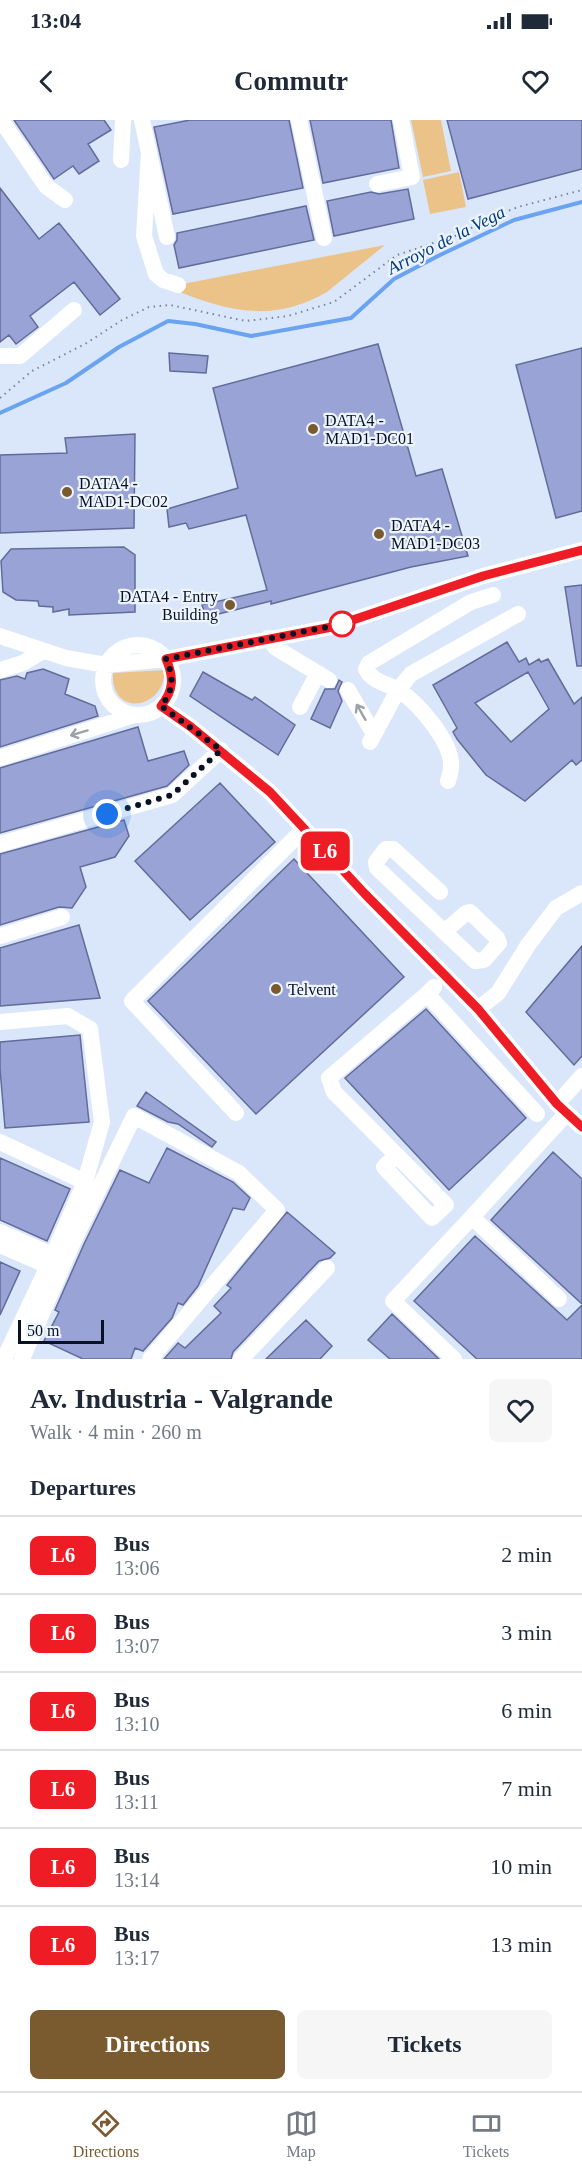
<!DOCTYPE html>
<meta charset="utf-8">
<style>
:root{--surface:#fff;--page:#f6f6f7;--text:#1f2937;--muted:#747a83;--line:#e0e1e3;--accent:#795b2f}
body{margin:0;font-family:"Times New Roman",serif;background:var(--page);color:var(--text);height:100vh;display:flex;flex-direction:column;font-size:22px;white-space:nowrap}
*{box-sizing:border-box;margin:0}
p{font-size:20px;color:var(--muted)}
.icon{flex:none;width:33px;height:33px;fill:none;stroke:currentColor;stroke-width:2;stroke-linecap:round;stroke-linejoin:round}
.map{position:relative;height:1239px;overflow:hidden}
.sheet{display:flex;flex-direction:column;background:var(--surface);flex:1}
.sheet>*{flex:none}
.badge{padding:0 12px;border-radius:9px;font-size:21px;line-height:39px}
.scale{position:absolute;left:18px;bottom:15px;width:86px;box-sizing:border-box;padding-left:6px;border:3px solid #071323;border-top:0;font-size:16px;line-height:21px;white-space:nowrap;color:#071323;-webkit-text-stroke:4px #edf4fe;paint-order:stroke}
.you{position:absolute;width:30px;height:30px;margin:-15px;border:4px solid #fff;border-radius:50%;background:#1a73e8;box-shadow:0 0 0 9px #1a73e833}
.map>.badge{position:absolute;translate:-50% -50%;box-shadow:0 0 0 3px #fff}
h2{padding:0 30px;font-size:22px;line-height:54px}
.round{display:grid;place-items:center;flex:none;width:63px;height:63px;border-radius:9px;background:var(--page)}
.overview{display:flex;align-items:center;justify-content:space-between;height:102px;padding:0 30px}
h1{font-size:28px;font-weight:800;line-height:45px}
.primary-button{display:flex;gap:12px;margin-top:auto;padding:12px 30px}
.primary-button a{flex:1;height:69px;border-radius:9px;background:var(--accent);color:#fff;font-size:24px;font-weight:800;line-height:69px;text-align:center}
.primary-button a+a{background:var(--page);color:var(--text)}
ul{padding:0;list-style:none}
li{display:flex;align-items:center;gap:18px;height:78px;padding:0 30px;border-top:2px solid var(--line)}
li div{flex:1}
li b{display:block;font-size:22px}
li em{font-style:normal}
li .badge{min-width:66px;font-weight:700;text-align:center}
.status{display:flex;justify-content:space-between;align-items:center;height:42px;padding:0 30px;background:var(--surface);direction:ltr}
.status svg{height:16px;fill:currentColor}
header{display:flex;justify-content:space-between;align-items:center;height:78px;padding:0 30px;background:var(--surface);font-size:27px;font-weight:800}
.tabs{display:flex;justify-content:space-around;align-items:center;height:84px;border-top:2px solid var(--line);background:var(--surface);font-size:16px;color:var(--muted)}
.tabs a{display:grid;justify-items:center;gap:3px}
.tabs .on{color:var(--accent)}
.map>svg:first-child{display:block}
.green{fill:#ebc389}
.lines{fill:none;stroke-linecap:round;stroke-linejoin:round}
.stream{stroke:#69a3f1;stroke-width:4}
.building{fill:#9aa3d5;stroke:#636b9a;stroke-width:1.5;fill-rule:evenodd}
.path{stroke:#798597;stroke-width:2;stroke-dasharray:1.5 4.5;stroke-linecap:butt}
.minor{stroke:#fff;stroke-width:16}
.oneway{stroke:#9ca1a7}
.line-casing{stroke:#fff;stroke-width:14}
.line{stroke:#ee1c25;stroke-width:9}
.walk{stroke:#071323;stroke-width:6;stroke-dasharray:0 10.8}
.poi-dot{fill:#795b2f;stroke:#edf4fe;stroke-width:2}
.stop-dot{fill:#fff;stroke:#ee1c25;stroke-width:3}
.labels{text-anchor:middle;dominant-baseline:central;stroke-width:4.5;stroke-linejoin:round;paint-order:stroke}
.poi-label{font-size:16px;fill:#071323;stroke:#edf4fe;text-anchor:start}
.water-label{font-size:18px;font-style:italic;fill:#003b80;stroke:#edf4fe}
</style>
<div class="status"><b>13:04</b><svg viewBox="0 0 49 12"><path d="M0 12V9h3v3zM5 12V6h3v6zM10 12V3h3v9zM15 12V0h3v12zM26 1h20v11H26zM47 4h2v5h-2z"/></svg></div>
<header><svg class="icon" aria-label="back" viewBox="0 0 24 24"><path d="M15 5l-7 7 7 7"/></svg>Commutr<svg class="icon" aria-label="heart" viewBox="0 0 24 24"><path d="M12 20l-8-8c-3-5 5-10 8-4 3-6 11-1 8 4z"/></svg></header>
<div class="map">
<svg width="582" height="1239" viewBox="0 0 582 1239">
<rect width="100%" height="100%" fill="#dae7fa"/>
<!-- green -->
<path class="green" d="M411,0H441L451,51L423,57Z
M459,52L466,87L430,94L423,60Z
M385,125L327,172C270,205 223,190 167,167Z
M165,550C163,592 110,596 113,553Z"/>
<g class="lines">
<!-- stream -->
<path class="stream" d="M0,293L66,263L119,227L168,201L195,204L251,216L351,198L394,159L440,135L514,100L582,82"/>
</g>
<!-- building -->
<path class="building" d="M14,0H104L111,10L88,24L99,41L79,54L73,46L54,59Z
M190,0H289L303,68L173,94L154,7Z
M310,0H391L399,48L323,63Z
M447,0H582V49L468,79Z
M0,68L39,119L59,103L120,179L100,195L74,162L30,196L38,207L33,211L16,224L9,215L0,222Z
M408,69L414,99L334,116L327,81L371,72L379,74Z
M306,86L314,120L179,148L174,125L177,120V113Z
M378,224L416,356L442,349L468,436L411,447L271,484V481L206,497L202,485L267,470L246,395L189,409L186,403L169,407L167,389L238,368L213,268Z
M582,228V391L556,398L516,245Z
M169,233L208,236L206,253L170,251Z
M135,314L134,408L0,413V335L67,333L65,318Z
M124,427L135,435V492L69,495V489L53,492V487L39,486L38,481L16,480L3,472L1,441L11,429Z
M582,465V546H577L565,467Z
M507,522L519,542L526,538L529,545L539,539L541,542L548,539L574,584L582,577V640L576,645L572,640L525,681L486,655L457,619L453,612L457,608L433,565ZM528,552L549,589L511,622L475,583Z
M43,549L69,559L65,574L95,586L98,596L0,627V560L17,556L25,559L27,553Z
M203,552L252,580L255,577L295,605L278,635L190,576Z
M339,560L342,562L338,571L342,581L330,608L311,599L325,569H335Z
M138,607L148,641L184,631L189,645L167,666L0,713V648Z
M220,663L275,722L190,800L135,741Z
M124,700L129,716L115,737L80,747L86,767L72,788L59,787L0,805V734Z
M294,739L404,857L256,994L148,881Z
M79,805L100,878L0,886V828Z
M582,826V936L574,945L526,892Z
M426,889L526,998L449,1070L345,958Z
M80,915L89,1002L5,1008L0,949V922Z
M146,972L216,1022L212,1027L178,1004L168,1002L137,986Z
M167,1028L233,1062L250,1078L244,1090L233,1088L198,1166L183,1185L178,1183L172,1198L143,1231L135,1228L131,1239H83L44,1221L59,1192L55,1190L84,1124L120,1050L149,1063Z
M553,1032L582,1059V1184L491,1100Z
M0,1038L70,1069L47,1121L0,1100Z
M287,1092L335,1133L330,1138L319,1141L233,1232L231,1239H164L178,1223L185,1228L221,1193L214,1186L231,1168L227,1165Z
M475,1116L567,1200L582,1185V1239H477L414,1181Z
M0,1142L20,1151L0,1195Z
M392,1194L439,1239H390L368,1220Z
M306,1200L332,1226L320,1239H266Z"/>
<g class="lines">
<!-- path -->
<path class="path" d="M0,278L32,251L85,224L122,200L149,187L170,185L246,201L288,196L334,182L397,135L458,115L490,98L518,87L582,70"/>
<!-- minor -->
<path class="minor" d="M1,0L46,66L65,80
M142,0L167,117
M299,0L324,118
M149,32L144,116L156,154L163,160L178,165
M121,40L123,0
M377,64L412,57L401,0
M0,236H20L74,190
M0,516L66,538L106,545L166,539L332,507L483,456L582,430
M268,518L276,528L329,560
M103 560a35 35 0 1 1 70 0a35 35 0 1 1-70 0Z
M0,550L23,543L43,531
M348,570L374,614
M161,586L191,607L270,672L365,774L478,889L557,984L582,1007
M300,587L318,553
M370,622L398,570L411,554L518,494
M0,638L135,595
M448,661C449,657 451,652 451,647C453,623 419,584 400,571C389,564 372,562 366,549L369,543L471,482L493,475
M0,724L172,675L221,630
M440,772L393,729H386L376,742L377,748L475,841L484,840L499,823L497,818L470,792L466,793L445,811
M0,816L62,797
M434,867L427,874L537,994
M478,889L498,873L528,825L556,788L582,773
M0,902L68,896L90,909L102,1002L85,1062L48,1146L4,1239
M557,984L582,956
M236,993L132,881L304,709
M0,1022L85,1062
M397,1035L384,1047L432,1098L446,1085L334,972L329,958L427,874
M472,1097L559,1179
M0,1112L53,1135
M0,1125L48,1146
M22,1239L74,1120L134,996L239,1053L277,1090L150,1239
M241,1239L327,1148
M454,1239L393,1181L472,1097L566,994"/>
</g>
<!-- one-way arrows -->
<defs><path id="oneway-shaft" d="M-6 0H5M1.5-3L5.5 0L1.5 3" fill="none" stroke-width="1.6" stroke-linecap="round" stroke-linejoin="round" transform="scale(1.5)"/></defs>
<g class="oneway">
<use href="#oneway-shaft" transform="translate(361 592) rotate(-120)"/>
<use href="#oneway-shaft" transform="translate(79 613) rotate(163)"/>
</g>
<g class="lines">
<defs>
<path id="line" d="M582,430L483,456L332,507L166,539C174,557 174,570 161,586L191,607L270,672L365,774L478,889L557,984L582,1007"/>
</defs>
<!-- line casing -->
<use href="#line" class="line-casing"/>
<!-- line -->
<use href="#line" class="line"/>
<!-- walk -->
<path class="walk" d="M107,694L172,675L221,630L161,586C174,570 174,557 166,539L342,504"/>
</g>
<!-- markers -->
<g class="poi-dot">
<circle cx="313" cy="309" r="6"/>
<circle cx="67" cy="372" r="6"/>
<circle cx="379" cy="414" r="6"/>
<circle cx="230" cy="485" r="6"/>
<circle cx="276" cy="869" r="6"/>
</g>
<circle class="stop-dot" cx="342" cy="504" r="12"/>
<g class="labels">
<!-- poi labels -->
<g class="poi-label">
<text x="325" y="300">DATA4 -<tspan x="325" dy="18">MAD1-DC01</tspan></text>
<text x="79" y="363">DATA4 -<tspan x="79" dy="18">MAD1-DC02</tspan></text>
<text x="391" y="405">DATA4 -<tspan x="391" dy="18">MAD1-DC03</tspan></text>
<text x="218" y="476" text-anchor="end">DATA4 - Entry<tspan x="218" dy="18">Building</tspan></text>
<text x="288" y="869">Telvent</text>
</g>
<!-- water labels -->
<g class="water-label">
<text transform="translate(446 120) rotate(-27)">Arroyo de la Vega</text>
</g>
</g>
</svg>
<div class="scale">50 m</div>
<div class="you" style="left:107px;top:694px"></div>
<b class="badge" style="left:325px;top:731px;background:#ee1c25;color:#fff">L6</b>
</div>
<section class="sheet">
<div class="overview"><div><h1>Av. Industria - Valgrande</h1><p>Walk · 4 min · 260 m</p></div><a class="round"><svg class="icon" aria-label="heart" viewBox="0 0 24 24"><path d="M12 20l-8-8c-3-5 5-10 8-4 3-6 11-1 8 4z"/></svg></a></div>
<h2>Departures</h2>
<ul>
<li><span class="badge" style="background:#ee1c25;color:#fff">L6</span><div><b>Bus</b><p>13:06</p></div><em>2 min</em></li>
<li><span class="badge" style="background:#ee1c25;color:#fff">L6</span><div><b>Bus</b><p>13:07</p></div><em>3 min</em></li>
<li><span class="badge" style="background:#ee1c25;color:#fff">L6</span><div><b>Bus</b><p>13:10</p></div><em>6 min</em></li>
<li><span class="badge" style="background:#ee1c25;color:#fff">L6</span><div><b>Bus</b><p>13:11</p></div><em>7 min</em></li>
<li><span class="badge" style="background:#ee1c25;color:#fff">L6</span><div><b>Bus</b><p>13:14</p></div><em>10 min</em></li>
<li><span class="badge" style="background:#ee1c25;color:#fff">L6</span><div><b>Bus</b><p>13:17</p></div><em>13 min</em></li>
</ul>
<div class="primary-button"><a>Directions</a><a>Tickets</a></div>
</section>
<nav class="tabs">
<a class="on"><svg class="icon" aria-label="directions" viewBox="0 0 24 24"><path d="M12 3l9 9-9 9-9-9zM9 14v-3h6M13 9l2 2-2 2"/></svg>Directions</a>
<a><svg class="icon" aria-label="map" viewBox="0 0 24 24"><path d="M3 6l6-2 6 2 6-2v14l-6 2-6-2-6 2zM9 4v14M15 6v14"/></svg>Map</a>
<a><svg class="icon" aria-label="tickets" viewBox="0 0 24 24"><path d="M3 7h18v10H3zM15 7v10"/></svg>Tickets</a>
</nav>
